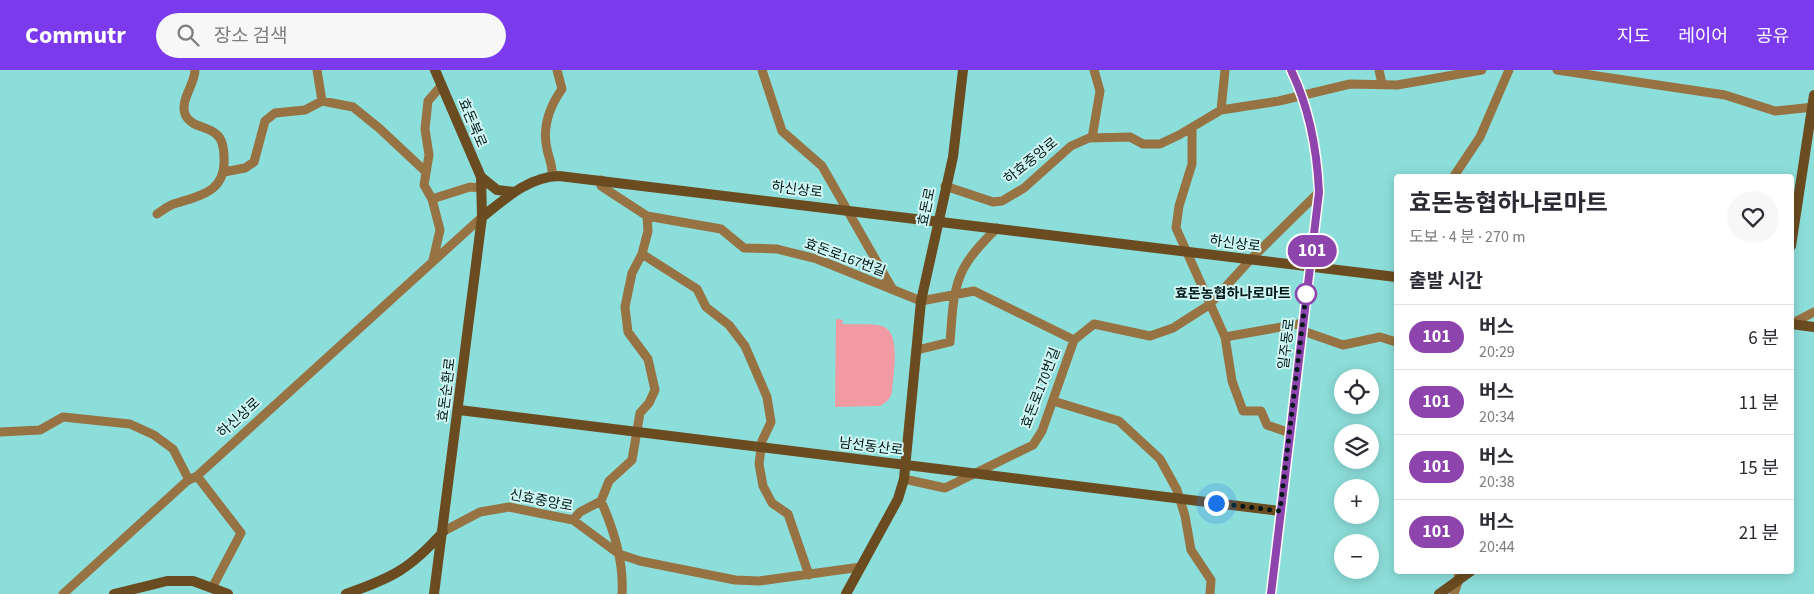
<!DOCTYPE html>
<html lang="ko">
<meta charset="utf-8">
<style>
:root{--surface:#fff;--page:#f7f7f7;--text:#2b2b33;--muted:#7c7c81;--line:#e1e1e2;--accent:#7c3aed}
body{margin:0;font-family:"Source Sans 3","Noto Sans KR",sans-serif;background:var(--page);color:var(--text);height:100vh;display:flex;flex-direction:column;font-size:19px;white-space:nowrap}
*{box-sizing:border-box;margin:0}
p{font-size:16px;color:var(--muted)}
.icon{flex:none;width:28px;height:28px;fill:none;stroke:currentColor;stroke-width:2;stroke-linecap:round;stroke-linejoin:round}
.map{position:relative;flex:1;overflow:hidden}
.side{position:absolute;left:1394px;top:104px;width:400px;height:400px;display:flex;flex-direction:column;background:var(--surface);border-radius:5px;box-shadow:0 2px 12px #0003}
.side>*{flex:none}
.badge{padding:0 10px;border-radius:16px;font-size:18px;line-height:32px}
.fabs{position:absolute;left:1334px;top:299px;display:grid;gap:10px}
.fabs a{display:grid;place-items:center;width:45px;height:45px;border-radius:50%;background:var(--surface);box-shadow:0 2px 12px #0003;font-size:25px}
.you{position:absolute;width:25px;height:25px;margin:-12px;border:4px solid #fff;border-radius:50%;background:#1a73e8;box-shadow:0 0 0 8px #1a73e833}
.map>.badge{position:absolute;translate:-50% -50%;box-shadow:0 0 0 2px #fff}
h2{padding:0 15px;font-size:19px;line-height:45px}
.round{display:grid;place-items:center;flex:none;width:52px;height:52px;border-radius:26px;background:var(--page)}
.headline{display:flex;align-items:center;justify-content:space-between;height:85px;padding:0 15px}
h1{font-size:24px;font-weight:700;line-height:38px}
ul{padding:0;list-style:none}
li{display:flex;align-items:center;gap:15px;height:65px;padding:0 15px;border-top:1px solid var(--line)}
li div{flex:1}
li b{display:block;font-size:19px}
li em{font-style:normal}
li .badge{min-width:55px;font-weight:700;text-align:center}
header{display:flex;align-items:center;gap:30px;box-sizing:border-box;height:70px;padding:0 25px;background:var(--accent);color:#fff}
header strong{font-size:24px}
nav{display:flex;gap:28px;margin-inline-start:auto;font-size:18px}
.search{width:350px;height:45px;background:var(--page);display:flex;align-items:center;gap:12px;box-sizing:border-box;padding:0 18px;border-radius:28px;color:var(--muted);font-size:19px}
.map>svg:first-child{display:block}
.green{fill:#f19aa4}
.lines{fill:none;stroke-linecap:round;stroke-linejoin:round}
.street{stroke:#977242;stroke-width:9}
.secondary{stroke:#6b4b20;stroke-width:10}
.line-casing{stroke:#fff;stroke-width:11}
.line{stroke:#8e44ad;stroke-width:8}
.walk{stroke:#001817;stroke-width:5;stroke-dasharray:0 9}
.stop-dot{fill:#fff;stroke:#8e44ad;stroke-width:2.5}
.labels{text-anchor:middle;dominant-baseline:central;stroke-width:4;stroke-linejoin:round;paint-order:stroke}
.street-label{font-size:14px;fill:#001817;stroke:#d0f6f4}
.stop-label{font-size:14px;font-weight:bold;fill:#001817;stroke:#d0f6f4;text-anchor:end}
</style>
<header>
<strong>Commutr</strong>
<div class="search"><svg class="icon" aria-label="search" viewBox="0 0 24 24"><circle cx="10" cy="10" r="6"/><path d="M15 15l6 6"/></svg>장소 검색</div>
<nav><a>지도</a><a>레이어</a><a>공유</a></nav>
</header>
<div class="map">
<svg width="1814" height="524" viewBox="0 0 1814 524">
<rect width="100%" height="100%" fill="#8cdeda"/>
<!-- green -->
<path class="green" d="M836,249L843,250L842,254C855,255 870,253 882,256C902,262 893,306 892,322C890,329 887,332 880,336L835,337Z"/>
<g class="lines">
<!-- street -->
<path class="street" d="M317,0L322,31
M762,0L782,61L822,96L893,220
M1379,0L1382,14
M1557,0L1725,25L1775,41L1814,37
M1221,40L1225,0
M1192,58V94L1179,136L1176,158L1225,267L1232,311L1243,341H1261L1267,355L1290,363
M1092,68L1100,21L1094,0
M224,102L245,98L254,92L265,51L275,43L305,40L322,31L353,37L379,58L426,102
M552,106C553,96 549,89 547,79C542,57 550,36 562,19L557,0
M1454,106L1480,67L1509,0
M601,110V116L647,146L721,159L744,178L777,179L817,189L921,231L974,221L1074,270
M945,116L993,132L1002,131L1024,118L1071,76L1089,68L1130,67L1143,74H1160L1179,65L1221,40L1279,31L1350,14L1397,15L1482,0
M432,129L470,117L482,118
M157,144C163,140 170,134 177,133C202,125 226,121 224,88C224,80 223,69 216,64C207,56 190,57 185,44C180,30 195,14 195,0
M642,184L697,219L706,237L729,255L745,276L767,327L771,352L762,371L759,394L763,416L772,433L788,444L809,505
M433,190L440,160L432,129L424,115L429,85L425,59L428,31L441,16
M1791,254L1814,242
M1303,261L1343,275L1380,267L1396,272
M1225,267L1304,253
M917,280L950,272C952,250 952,224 961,204C968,187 984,171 997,158
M1053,331L1119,351L1160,389L1177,420L1185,446L1191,480L1211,510L1210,524
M0,362L40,360L63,347L130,354L154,365L173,379L189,410
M197,406L241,463L212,518
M904,409L945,418L1033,375L1042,361L1074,270L1094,254L1150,266L1173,258L1209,235L1250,190L1319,122
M601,431C614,460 624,492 622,524
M573,450L580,442L601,431L609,411L632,390L640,343L649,333L655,320L648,289L628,262L625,237L632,203L642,184L648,161L647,146
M444,461L480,442L509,437L573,450L619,484L640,491L735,510L759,511L861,497
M63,524L187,411L197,406L482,147
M1454,524L1459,509L1458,501"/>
<!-- secondary -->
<path class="secondary" d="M481,107L497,120L514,122
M482,147C505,129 528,107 559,106L1396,207
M1791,176L1814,25
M1791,254L1814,257
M459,340L1280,441
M114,524L167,511H193L228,524
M346,524C392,508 410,499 443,462
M434,524L482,147L481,107L435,0
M846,524L898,429L904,409L921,231L953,87L963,0
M1271,524L1319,122C1317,80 1309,37 1291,0
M1439,524L1471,501"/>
</g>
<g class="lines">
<defs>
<path id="line" d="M1271,524L1319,122C1317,80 1309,37 1291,0"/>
</defs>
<!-- line casing -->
<use href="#line" class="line-casing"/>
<!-- line -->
<use href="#line" class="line"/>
<!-- walk -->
<path class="walk" d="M1216,433L1280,441L1307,216L1306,224"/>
</g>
<!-- markers -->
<circle class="stop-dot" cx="1306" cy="224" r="10"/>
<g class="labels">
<!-- street labels -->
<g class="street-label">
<text transform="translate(472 53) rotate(67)">효돈북로</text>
<text transform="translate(1031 91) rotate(-39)">하효중앙로</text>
<text transform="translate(797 120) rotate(7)">하신상로</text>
<text transform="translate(927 137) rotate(-78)">효돈로</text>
<text transform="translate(1235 174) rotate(7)">하신상로</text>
<text transform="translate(845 188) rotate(20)">효돈로167번길</text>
<text transform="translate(1287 274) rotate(-83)">일주동로</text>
<text transform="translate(1041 318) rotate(-69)">효돈로170번길</text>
<text transform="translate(447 320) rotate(-83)">효돈순환로</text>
<text transform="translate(239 348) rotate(-42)">하신상로</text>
<text transform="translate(871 377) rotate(7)">남선동산로</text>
<text transform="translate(541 431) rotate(11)">신효중앙로</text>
</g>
<!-- stop labels -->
<g class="stop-label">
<text x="1291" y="224">효돈농협하나로마트</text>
</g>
</g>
</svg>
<div class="fabs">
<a><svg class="icon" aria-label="locate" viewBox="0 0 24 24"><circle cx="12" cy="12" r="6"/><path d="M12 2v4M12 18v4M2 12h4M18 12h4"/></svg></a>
<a><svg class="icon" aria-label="layers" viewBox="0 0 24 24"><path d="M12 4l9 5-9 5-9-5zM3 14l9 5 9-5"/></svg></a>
<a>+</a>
<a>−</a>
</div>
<div class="you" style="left:1216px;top:433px"></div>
<b class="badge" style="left:1312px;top:181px;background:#8e44ad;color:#fff">101</b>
<section class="side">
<div class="headline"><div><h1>효돈농협하나로마트</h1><p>도보 · 4 분 · 270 m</p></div><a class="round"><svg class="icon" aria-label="heart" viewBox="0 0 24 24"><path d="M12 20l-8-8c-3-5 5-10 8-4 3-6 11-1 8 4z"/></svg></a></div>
<h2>출발 시간</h2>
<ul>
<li><span class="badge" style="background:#8e44ad;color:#fff">101</span><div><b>버스</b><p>20:29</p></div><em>6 분</em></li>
<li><span class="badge" style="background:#8e44ad;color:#fff">101</span><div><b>버스</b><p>20:34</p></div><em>11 분</em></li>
<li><span class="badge" style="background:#8e44ad;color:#fff">101</span><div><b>버스</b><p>20:38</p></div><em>15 분</em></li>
<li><span class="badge" style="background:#8e44ad;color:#fff">101</span><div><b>버스</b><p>20:44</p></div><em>21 분</em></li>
</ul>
</section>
</div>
